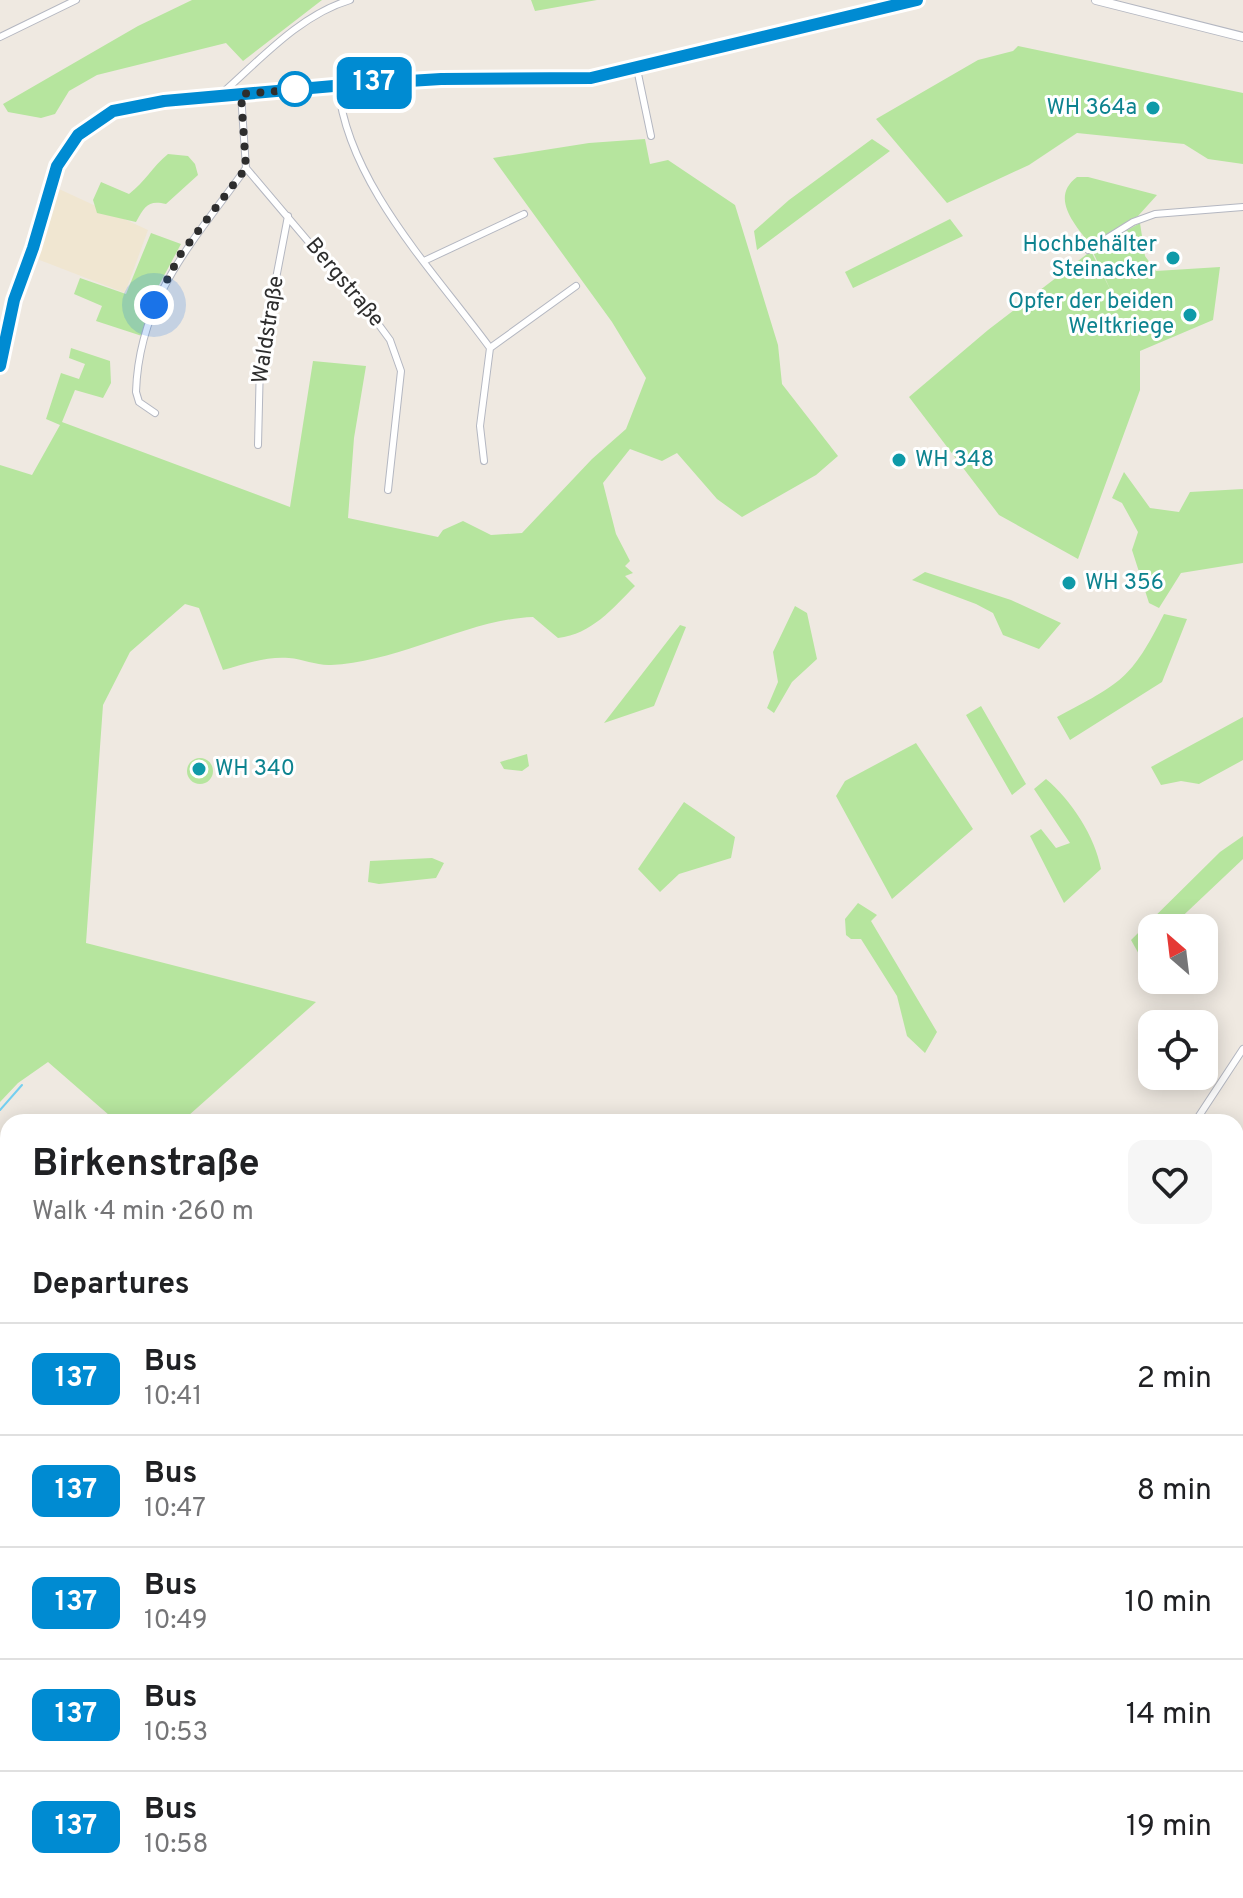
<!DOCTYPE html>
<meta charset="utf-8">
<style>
:root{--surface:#fff;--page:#f6f6f6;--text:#202124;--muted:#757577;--line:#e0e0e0}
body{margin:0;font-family:Overpass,sans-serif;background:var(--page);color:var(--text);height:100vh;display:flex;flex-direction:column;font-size:30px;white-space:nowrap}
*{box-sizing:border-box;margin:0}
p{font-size:26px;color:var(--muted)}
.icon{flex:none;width:44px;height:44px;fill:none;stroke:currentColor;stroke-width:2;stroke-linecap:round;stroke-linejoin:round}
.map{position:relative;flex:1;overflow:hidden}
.sheet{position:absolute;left:0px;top:1114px;width:1244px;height:784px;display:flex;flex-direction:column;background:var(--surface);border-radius:24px 24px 0 0;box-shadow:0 4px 20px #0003}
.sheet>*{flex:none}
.badge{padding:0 16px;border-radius:12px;font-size:28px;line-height:52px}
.needle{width:52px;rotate:332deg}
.tools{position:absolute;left:1138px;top:914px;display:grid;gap:16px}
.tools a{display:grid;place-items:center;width:80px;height:80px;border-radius:16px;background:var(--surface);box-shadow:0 4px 20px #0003;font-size:40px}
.you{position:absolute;width:40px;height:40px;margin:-20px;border:6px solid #fff;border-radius:50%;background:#1a73e8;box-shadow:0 0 0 12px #1a73e833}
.map>.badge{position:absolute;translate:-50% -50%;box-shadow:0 0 0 4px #fff}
h2{padding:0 32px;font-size:30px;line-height:72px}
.round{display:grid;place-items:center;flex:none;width:84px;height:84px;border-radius:16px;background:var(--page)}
.head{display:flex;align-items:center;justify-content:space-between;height:136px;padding:0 32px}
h1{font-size:38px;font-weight:700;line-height:60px}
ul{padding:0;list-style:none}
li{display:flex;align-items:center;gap:24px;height:112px;padding:0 32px;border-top:2px solid var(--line)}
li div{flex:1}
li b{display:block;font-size:30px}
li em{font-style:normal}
li .badge{min-width:88px;font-weight:700;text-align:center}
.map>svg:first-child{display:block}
.industrial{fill:#e3e1e8}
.education{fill:#f0e6d1}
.green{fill:#b6e59e}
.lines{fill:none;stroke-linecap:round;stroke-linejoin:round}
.stream{stroke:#75cff0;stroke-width:2}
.minor-casing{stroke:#b4b7c1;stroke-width:8}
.tertiary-casing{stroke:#b4b7c1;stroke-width:10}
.secondary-casing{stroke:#b4b7c1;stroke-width:11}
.minor{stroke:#fff;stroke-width:6}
.tertiary{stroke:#fff;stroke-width:8}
.secondary{stroke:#fff;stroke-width:9}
.line-casing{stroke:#fff;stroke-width:18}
.line{stroke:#008bd2;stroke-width:12}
.walk{stroke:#2e2e2e;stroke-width:8;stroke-dasharray:0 14.4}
.stop-dot{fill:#fff;stroke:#008bd2;stroke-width:4}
.culture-dot{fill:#0f9aa8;stroke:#fff;stroke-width:3}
.labels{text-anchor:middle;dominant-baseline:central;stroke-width:6;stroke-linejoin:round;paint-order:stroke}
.culture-label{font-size:22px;fill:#0d838f;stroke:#fff;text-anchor:end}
.street-label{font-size:22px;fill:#2e2e2e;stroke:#fff}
</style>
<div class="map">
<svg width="1243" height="1898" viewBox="0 0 1243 1898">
<rect width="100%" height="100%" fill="#efe9e1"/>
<!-- industrial -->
<path class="industrial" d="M0,1634L8,1646V1890H144L147,1898H0Z"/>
<!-- education -->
<path class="education" d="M59,189L148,230L125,293L37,259Z"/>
<!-- green -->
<path class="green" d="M192,0H322L243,61L226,43L97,75L69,91L55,114L41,118L8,112L3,104L138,26Z
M531,0H597L535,11Z
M1018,46L1243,93V164L1208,159L1184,144L1077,133L1029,165L947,203L876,119L978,60L1013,51Z
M645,139L650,164L668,160L735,205L778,345L782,384L838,456L816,475L742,517L717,499L677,453L662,461L630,449L603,483L616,534L630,561L625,566L633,573L625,576L635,586C612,609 592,634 558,638L533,617C469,619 397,663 331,665C318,666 303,659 289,658C267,656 245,664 223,670L199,608L185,604L130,652L103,705L86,943L316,1002L188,1116V1122H117L48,1062L18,1083L0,1102V465L32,475L60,425L46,419L61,373L79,379L85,364L69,358L71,348L110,361L111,383L103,398L75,390L62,422L290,507L313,361L366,366L354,438L348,518L438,537L443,530L463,521L491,535L522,533L592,459L626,429L646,378L612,322L493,158L589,143Z
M872,139L890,151L757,250L754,231L789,200Z
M168,154L188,156L195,164L198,175L166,204C148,200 145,206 136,222L97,213L93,200L101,182L129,194C145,182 152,167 168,154Z
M1077,177H1088L1157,195L1138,216L1090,244C1074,224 1050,197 1077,177Z
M950,219L963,236L853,288L845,272Z
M1140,223L1145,256L1156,271L1220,267L1213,320L1140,351V390L1078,559L999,515L909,397L988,330L1091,251L1111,291L1092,250Z
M151,233L181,244L151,300L142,336L96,321L102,306L74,294L80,278L126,294Z
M1124,472L1150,508L1179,512L1190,492L1243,489V563L1181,573L1159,608L1149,603L1132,550L1138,532L1122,503L1112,498Z
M925,572L1011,600L1061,623L1039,649L1003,635L993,613L976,604L912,580Z
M795,606L807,613L817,659L792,682L774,713L767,708L778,682L773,652Z
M1164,614L1187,619L1162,682L1070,740L1057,717C1121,683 1131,680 1164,614Z
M680,625L686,627L654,706L604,723Z
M981,706L1026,784L1012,795L966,715Z
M1243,717V760L1199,784L1181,781L1161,785L1151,767Z
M916,743L973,829L892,899L836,796L845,781Z
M527,754L529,766L522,771L504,769L500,762Z
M187 771a13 13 0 1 1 26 0a13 13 0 1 1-26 0Z
M1046,779C1071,800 1095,836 1101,869L1064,903L1030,836L1041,829L1056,848L1070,843L1034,789Z
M684,802L735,837L731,858L679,874L660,892L638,869Z
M1243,836V859L1170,928H1152V945L1140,956L1131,940L1220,852Z
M432,858L444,863L436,878L379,884L368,882L370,861Z
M858,903L877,915L871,921L937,1032L925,1053L907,1036L897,996L861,939H851L846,935L845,919Z
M1243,1355V1447L1236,1445V1367Z
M0,1634L8,1646V1676L0,1664Z
M1075,1890H1136L1134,1898H1074Z"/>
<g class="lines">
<!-- stream -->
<path class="stream" d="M0,1110L22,1085
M0,1139L8,1152"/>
<defs>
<path id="minor" d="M0,37L76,0
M637,69L651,136
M338,86C348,184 434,271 490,348L480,426L484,461
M241,94L246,168L379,325L390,340L401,371L388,490
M219,96C258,62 299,15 350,0
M1088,250L1133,222L1155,214L1243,207
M424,261L524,214
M490,348L576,286
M155,413L139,402L136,392C139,297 194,241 246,168
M258,445L260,362L288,216
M1195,1122L1243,1049
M1236,1177L1243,1168
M0,1376L8,1398
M0,1603L8,1598
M332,1891L391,1898
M466,1898L467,1890
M553,1898V1890
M634,1898V1890
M717,1898L718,1890
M801,1898V1896"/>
<path id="tertiary" d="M1096,0L1243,37
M0,366L14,300L33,248L57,166L78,135L113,111L164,101L345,85L441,79L591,78L917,0
M1236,1312L1243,1301
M218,1898L231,1890"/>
<path id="secondary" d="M0,1621L8,1633
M153,1890L156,1898"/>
</defs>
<!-- minor casing -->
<use href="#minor" class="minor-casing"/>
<!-- tertiary casing -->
<use href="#tertiary" class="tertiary-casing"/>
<!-- secondary casing -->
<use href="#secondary" class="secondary-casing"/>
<!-- minor -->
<use href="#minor" class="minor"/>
<!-- tertiary -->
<use href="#tertiary" class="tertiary"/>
<!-- secondary -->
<use href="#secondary" class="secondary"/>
</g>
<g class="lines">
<defs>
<path id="line" d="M0,366L14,300L33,248L57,166L78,135L113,111L164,101L345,85L441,79L591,78L917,0"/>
</defs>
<!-- line casing -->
<use href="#line" class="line-casing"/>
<!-- line -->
<use href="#line" class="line"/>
<!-- walk -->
<path class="walk" d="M154,305L180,255L246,168L241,94L301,89H295"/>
</g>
<!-- markers -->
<circle class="stop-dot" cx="295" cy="89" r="16"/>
<g class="culture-dot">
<circle cx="1153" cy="108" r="8"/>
<circle cx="1173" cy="258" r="8"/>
<circle cx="1190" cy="315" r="8"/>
<circle cx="899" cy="460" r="8"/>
<circle cx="1069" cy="583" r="8"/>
<circle cx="199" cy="769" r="8"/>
</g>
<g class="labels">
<!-- culture labels -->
<g class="culture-label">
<text x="1137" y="108">WH 364a</text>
<text x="1157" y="245">Hochbehälter<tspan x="1157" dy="25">Steinacker</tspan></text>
<text x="1174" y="302">Opfer der beiden<tspan x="1174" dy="25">Weltkriege</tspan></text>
<text x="915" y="460" text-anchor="start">WH 348</text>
<text x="1085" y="583" text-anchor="start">WH 356</text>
<text x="215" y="769" text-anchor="start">WH 340</text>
</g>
<!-- street labels -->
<g class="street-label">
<text transform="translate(344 283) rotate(50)">Bergstraße</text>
<text transform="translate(269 330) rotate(-81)">Waldstraße</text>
</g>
</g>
</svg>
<div class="tools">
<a><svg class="needle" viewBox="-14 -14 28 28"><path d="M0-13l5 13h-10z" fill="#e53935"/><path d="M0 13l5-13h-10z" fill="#757577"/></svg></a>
<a><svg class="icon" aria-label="locate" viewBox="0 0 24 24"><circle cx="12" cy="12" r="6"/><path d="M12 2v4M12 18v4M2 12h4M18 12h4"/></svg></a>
</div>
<div class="you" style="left:154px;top:305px"></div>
<b class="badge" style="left:374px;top:83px;background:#008bd2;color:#fff">137</b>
<section class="sheet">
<div class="head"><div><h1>Birkenstraße</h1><p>Walk · 4 min · 260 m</p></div><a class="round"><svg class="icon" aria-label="heart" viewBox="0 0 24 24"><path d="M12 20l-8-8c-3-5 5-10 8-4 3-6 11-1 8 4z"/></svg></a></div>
<h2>Departures</h2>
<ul>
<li><span class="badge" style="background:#008bd2;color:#fff">137</span><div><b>Bus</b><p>10:41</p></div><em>2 min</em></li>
<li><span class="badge" style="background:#008bd2;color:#fff">137</span><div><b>Bus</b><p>10:47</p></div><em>8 min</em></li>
<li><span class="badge" style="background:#008bd2;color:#fff">137</span><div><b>Bus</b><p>10:49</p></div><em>10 min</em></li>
<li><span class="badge" style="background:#008bd2;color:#fff">137</span><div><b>Bus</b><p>10:53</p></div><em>14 min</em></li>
<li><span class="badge" style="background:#008bd2;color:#fff">137</span><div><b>Bus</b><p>10:58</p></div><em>19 min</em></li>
</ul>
</section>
</div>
